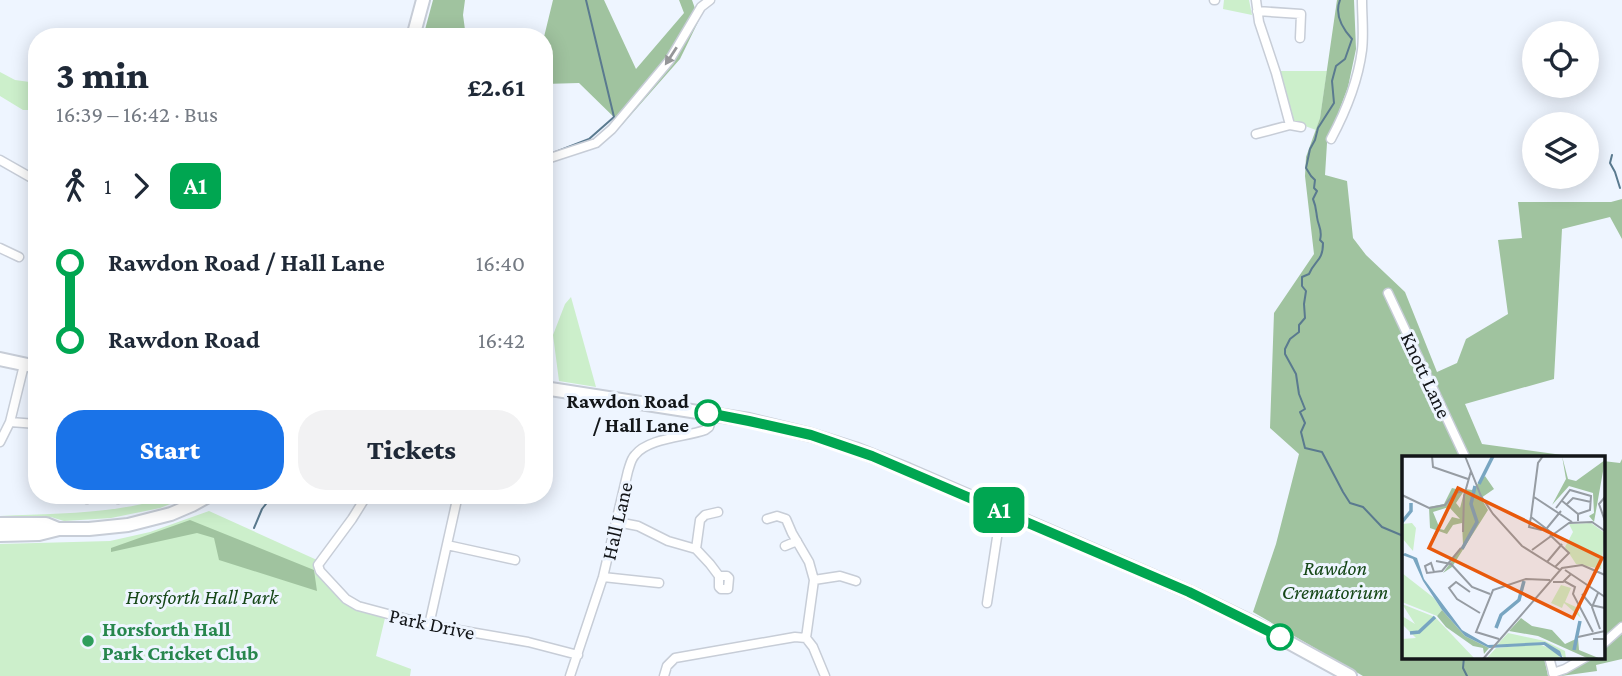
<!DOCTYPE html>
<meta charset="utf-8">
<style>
:root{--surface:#fff;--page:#f2f2f3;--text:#1f2937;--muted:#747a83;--accent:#1a73e8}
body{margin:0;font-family:"Crimson Pro",serif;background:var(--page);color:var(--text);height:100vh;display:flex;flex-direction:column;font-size:26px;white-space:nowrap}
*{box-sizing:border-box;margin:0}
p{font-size:23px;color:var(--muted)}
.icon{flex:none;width:38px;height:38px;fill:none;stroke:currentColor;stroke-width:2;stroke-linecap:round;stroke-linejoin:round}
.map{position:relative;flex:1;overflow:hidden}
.panel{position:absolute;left:28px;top:28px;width:525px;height:476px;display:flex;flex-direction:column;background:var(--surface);border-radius:28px;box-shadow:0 4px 18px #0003}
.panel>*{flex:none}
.badge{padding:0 14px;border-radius:10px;font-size:24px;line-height:46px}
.tools{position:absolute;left:1522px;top:21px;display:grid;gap:14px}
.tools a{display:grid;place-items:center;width:77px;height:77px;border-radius:50%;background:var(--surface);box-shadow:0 4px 18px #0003;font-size:35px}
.map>.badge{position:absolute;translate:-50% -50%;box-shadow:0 0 0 4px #fff}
.legs{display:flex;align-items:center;gap:10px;height:77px;padding:0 28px;font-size:23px}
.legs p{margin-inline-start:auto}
.head{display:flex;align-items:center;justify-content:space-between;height:119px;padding:0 28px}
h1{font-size:38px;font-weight:800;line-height:52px}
.button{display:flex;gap:14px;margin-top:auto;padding:14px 28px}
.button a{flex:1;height:80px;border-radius:28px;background:var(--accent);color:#fff;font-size:28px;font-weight:800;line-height:80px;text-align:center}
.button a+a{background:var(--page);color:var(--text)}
ul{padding:0 28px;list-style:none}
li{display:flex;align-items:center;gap:24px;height:77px;font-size:26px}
li i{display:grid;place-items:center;width:10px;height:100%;margin:0 9px;background:currentColor}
li i::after{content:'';width:18px;height:18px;margin:-9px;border:5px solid;border-radius:50%;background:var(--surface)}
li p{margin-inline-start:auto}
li:first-child i{background:linear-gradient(#0000 50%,currentColor 0)}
li:last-child i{background:linear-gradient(currentColor 50%,#0000 0)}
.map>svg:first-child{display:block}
.green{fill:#ccefcb}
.forest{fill:#a0c39f}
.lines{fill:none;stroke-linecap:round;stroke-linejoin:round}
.stream{stroke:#5a7a8f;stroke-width:2}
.minor-casing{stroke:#c7cdd7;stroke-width:11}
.primary-casing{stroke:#c7cdd7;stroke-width:16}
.trunk-casing{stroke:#c7cdd7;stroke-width:16}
.minor{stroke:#fff;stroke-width:8}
.primary{stroke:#fff;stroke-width:12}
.trunk{stroke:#fff;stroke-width:12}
.oneway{fill:#959698}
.line-1-casing{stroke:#fff;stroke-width:16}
.line-1{stroke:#00a651;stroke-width:10}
.stop-1-dot{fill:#fff;stroke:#00a651;stroke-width:3.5}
.leisure-dot{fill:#2e9e5b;stroke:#eef5ff;stroke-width:2.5}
.labels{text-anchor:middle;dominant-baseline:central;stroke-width:6;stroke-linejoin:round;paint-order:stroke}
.street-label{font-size:21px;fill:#131619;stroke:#eef5ff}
.stop-label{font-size:21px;font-weight:bold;fill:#131619;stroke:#eef5ff;text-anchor:end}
.park-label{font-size:21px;font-style:italic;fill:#154717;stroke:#eef5ff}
.leisure-label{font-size:21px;font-weight:bold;fill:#27864d;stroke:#eef5ff;text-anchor:start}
.inset-river{fill:none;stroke:#78a5c1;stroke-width:3.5}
.inset-road{fill:none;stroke:#969ca3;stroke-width:2}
.view{fill:#e8590c;fill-opacity:0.15;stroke:#e8590c;stroke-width:3.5}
.inset-edge{fill:none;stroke:#131619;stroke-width:3.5}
</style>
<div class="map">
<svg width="1622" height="676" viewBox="0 0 1622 676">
<rect width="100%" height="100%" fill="#eef5ff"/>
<!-- green -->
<path class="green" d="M1224,0H1249L1252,15L1223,9Z
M1276,71H1327L1320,118L1316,130L1294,122Z
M0,72L15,80L37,83V110H23L0,96Z
M571,297L596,387L559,381L553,335L565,304Z
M173,495H193L160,508L111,518L64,521L51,517L0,518V516C58,513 117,515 173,495Z
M209,511L317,560L315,570C340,602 346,605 385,618L376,656L411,669L410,676H0V544L110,541L150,532Z"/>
<!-- forest -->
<path class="forest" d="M433,0H465L463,15L466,37H423Z
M553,0H604L636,69L684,13L679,0H692L699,20L680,59L622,125L579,83L544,84V37Z
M1337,0H1354L1356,49L1348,87L1327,143L1325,175L1347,181L1353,238L1366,255L1405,292L1437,372L1457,363L1466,339L1508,314L1498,240L1522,238L1518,202H1611L1622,199V239L1610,217L1562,229L1554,379L1465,404L1482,444L1577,457H1403V657H1544L1548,676H1363L1253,612L1276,544L1299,454L1270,428L1274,313L1314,254L1305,176L1306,157L1320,118Z
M1622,459V659L1596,665L1597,671L1561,676L1584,657H1603V461L1620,463Z
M190,520L314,570L317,591L219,560L214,538L197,533L111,552V548Z"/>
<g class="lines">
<!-- stream -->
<path class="stream" d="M1340,0C1334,15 1342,28 1352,39L1345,59L1336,66L1332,81L1334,103L1318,128L1315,140L1310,149L1306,168L1311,176L1315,180L1314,188L1317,191L1313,199C1316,206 1316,210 1317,217C1318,226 1323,230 1320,240L1323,243C1323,261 1315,260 1309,274L1302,277V286L1306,291L1304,304L1305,318L1299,325V332L1290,339L1285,349V354L1296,374L1299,394L1305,409L1300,412L1305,423L1301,432L1305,448L1322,452L1343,492L1350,503L1363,507L1382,527L1401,535L1403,538
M1612,155L1610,163L1615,172L1620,188
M545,156L589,139L614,117L586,0
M254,528L262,509L273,495
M1464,657L1463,668L1467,676"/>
<defs>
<path id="minor" d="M1214,0H1215
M1256,0L1259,22L1276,73L1290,125
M1257,11L1301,14L1300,38
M1256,134L1290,125L1301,127
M1331,139C1346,111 1358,81 1362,50C1364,34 1362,16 1362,0
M0,160L37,181
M544,160L596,143L612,129L669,61L701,7L710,0
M0,248L19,257
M1388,293L1465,457
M10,422L37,424
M0,442L10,422L24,365
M113,495L118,499
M367,495L352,519L318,565L320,571L346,599L358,606L429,625L528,642L578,655
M87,499L89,495
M767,519L777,516L786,519L792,533L809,562L814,580L806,638
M617,522L638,526L668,541L696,549
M447,545L515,560
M785,546L797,541
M696,549L710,564L719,576H727L729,578L728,589H721L719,587V576
M696,549L700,520L705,515L718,512
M603,577L659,583
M814,580L840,576L856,581
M987,603L1001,511
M429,625L458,495
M1603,644L1622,627
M1549,657L1554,676
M1553,673L1565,669L1586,657
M570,676L603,577L628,471C630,465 631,459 635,455C648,438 686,437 705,430L709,427L713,414
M664,676L667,666L675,658L795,637L806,638L813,647L825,676"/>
<path id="primary" d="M0,359L37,367
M544,388L749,420L811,435L855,449L908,470L1189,592L1257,625L1350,676"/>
<path id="trunk" d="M413,37L423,0
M0,524H46L58,529
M0,535L39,534L59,529H89L128,525L171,514L192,505L210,495"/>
</defs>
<!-- minor casing -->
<use href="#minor" class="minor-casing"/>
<!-- primary casing -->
<use href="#primary" class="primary-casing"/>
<!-- trunk casing -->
<use href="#trunk" class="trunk-casing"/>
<!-- minor -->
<use href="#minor" class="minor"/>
<!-- primary -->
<use href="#primary" class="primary"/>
<!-- trunk -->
<use href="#trunk" class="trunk"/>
</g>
<!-- one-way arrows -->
<defs><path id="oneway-solid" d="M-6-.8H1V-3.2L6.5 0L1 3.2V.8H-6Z" transform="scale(1.75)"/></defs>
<use class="oneway" href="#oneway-solid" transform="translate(671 56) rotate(123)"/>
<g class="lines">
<defs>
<path id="line-1" d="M708,413L749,421L811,435L872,456L1189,592L1280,637"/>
</defs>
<!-- line-1 casing -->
<use href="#line-1" class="line-1-casing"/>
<!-- line-1 -->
<use href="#line-1" class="line-1"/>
</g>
<!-- markers -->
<g class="stop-1-dot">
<circle cx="708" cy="413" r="12"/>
<circle cx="1280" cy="637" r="12"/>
</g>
<circle class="leisure-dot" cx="88" cy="641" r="7"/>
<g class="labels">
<!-- street labels -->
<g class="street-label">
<text transform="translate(1426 375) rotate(65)">Knott Lane</text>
<text transform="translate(617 521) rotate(-77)">Hall Lane</text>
<text transform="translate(432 624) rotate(12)">Park Drive</text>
</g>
<!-- stop labels -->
<g class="stop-label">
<text x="689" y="401">Rawdon Road<tspan x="689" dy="24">/ Hall Lane</tspan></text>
</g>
<!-- park labels -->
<g class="park-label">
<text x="1335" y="568">Rawdon<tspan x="1335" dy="24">Crematorium</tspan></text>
<text x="202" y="597">Horsforth Hall Park</text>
</g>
<!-- leisure labels -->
<g class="leisure-label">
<text x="102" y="629">Horsforth Hall<tspan x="102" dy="24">Park Cricket Club</tspan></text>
</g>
</g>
<!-- overview -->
<g transform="translate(1402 456)">
<rect width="203" height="203" fill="#eef5ff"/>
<path d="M10,67L14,72L11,95L0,82V68ZM189,67L203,77L199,113L174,108L163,91L171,76L167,68ZM0,117L32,142L40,154L35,160L0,146ZM159,129L169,132L163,146L174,151L179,162L162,147L160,152L149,147ZM0,148L33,161L73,203H0V183L14,182L0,168V160L13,168ZM106,177L143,185L163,195L164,203L143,186L94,190ZM136,188L153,194L159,203H84L94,192Z" fill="#ccefcb"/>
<path d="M160,0L166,23L174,25L203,4L192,66L187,60L192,57L191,37L167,30L150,49L164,23ZM83,20L92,33L79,42L86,54L50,111L41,117L61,89L60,67L51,69L45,78L28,72L27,51L42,48L50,32L62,35L54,47L58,52L63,33L70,34ZM47,51L58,63L50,61L42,74L38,73L31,56ZM40,154L63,180L87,192L82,198L81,192L71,190L44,171L35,160ZM119,162L130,170L150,174L163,188L176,182L177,194L199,203L185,202L136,180L107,175Z" fill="#a0c39f" fill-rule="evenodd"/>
<path d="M3,97L15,102L22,123L60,174L86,189L143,186L158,195L161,203L142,189L87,192L63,180L40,154L21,125L11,103L0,99Z" fill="#78a5c1"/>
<path class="inset-river" d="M77,28L91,0M0,66L9,55V47M60,93L75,66L69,48L73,30M94,172L99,159L117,144L122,125M8,177L17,176L33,161M172,194L178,165"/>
<path class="inset-road" d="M30,0L31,11L66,23M63,0L79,40L91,58L120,90L158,114M0,39L27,52L43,49L53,37L62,35M132,41L170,66M203,41L197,48L203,65M159,44L176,58V65M165,48L171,42L189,46M154,52L168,34L189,40L188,54L176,58M129,61L136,7L141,0M129,61L127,71L139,74L143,71M129,61L150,77M145,72L159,55M61,76L62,40L69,15M148,79L167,97L153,111M130,94L167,67L190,66L203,75M34,105L49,108L70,131L88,138M145,106L160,88M163,114L203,141M33,116L25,117L23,110L29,107L32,116L40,115L59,92M162,125L173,131L171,138L191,176M151,126H161L169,118M68,136L54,126L47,132L55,143L78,157M196,137L190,151L198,173M180,138L189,149L203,152M176,181L203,175M97,183L74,176L91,134L124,123L148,124M191,183H202L203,201M81,203L160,112L180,109L203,119"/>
<path class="view" d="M56,32L200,102L171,162L27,92Z"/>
<rect width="203" height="203" class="inset-edge"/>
</g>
</svg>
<div class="tools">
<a><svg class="icon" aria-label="locate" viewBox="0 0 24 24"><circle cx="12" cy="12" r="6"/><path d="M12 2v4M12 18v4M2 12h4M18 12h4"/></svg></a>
<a><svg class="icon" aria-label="layers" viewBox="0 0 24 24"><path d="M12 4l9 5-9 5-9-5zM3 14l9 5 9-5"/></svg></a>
</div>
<b class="badge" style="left:999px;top:510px;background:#00a651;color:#fff">A1</b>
<section class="panel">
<div class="head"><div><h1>3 min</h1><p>16:39 – 16:42 · Bus</p></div><b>£2.61</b></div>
<div class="legs"><svg class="icon" aria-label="walk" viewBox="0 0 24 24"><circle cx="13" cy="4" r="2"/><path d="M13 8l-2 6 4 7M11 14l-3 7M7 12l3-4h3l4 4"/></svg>1<svg class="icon" aria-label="forward" viewBox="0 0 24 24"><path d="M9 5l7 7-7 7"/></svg><b class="badge" style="background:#00a651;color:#fff">A1</b></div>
<ul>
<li><i style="color:#00a651"></i><b>Rawdon Road / Hall Lane</b><p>16:40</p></li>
<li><i style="color:#00a651"></i><b>Rawdon Road</b><p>16:42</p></li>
</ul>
<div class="button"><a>Start</a><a>Tickets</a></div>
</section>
</div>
